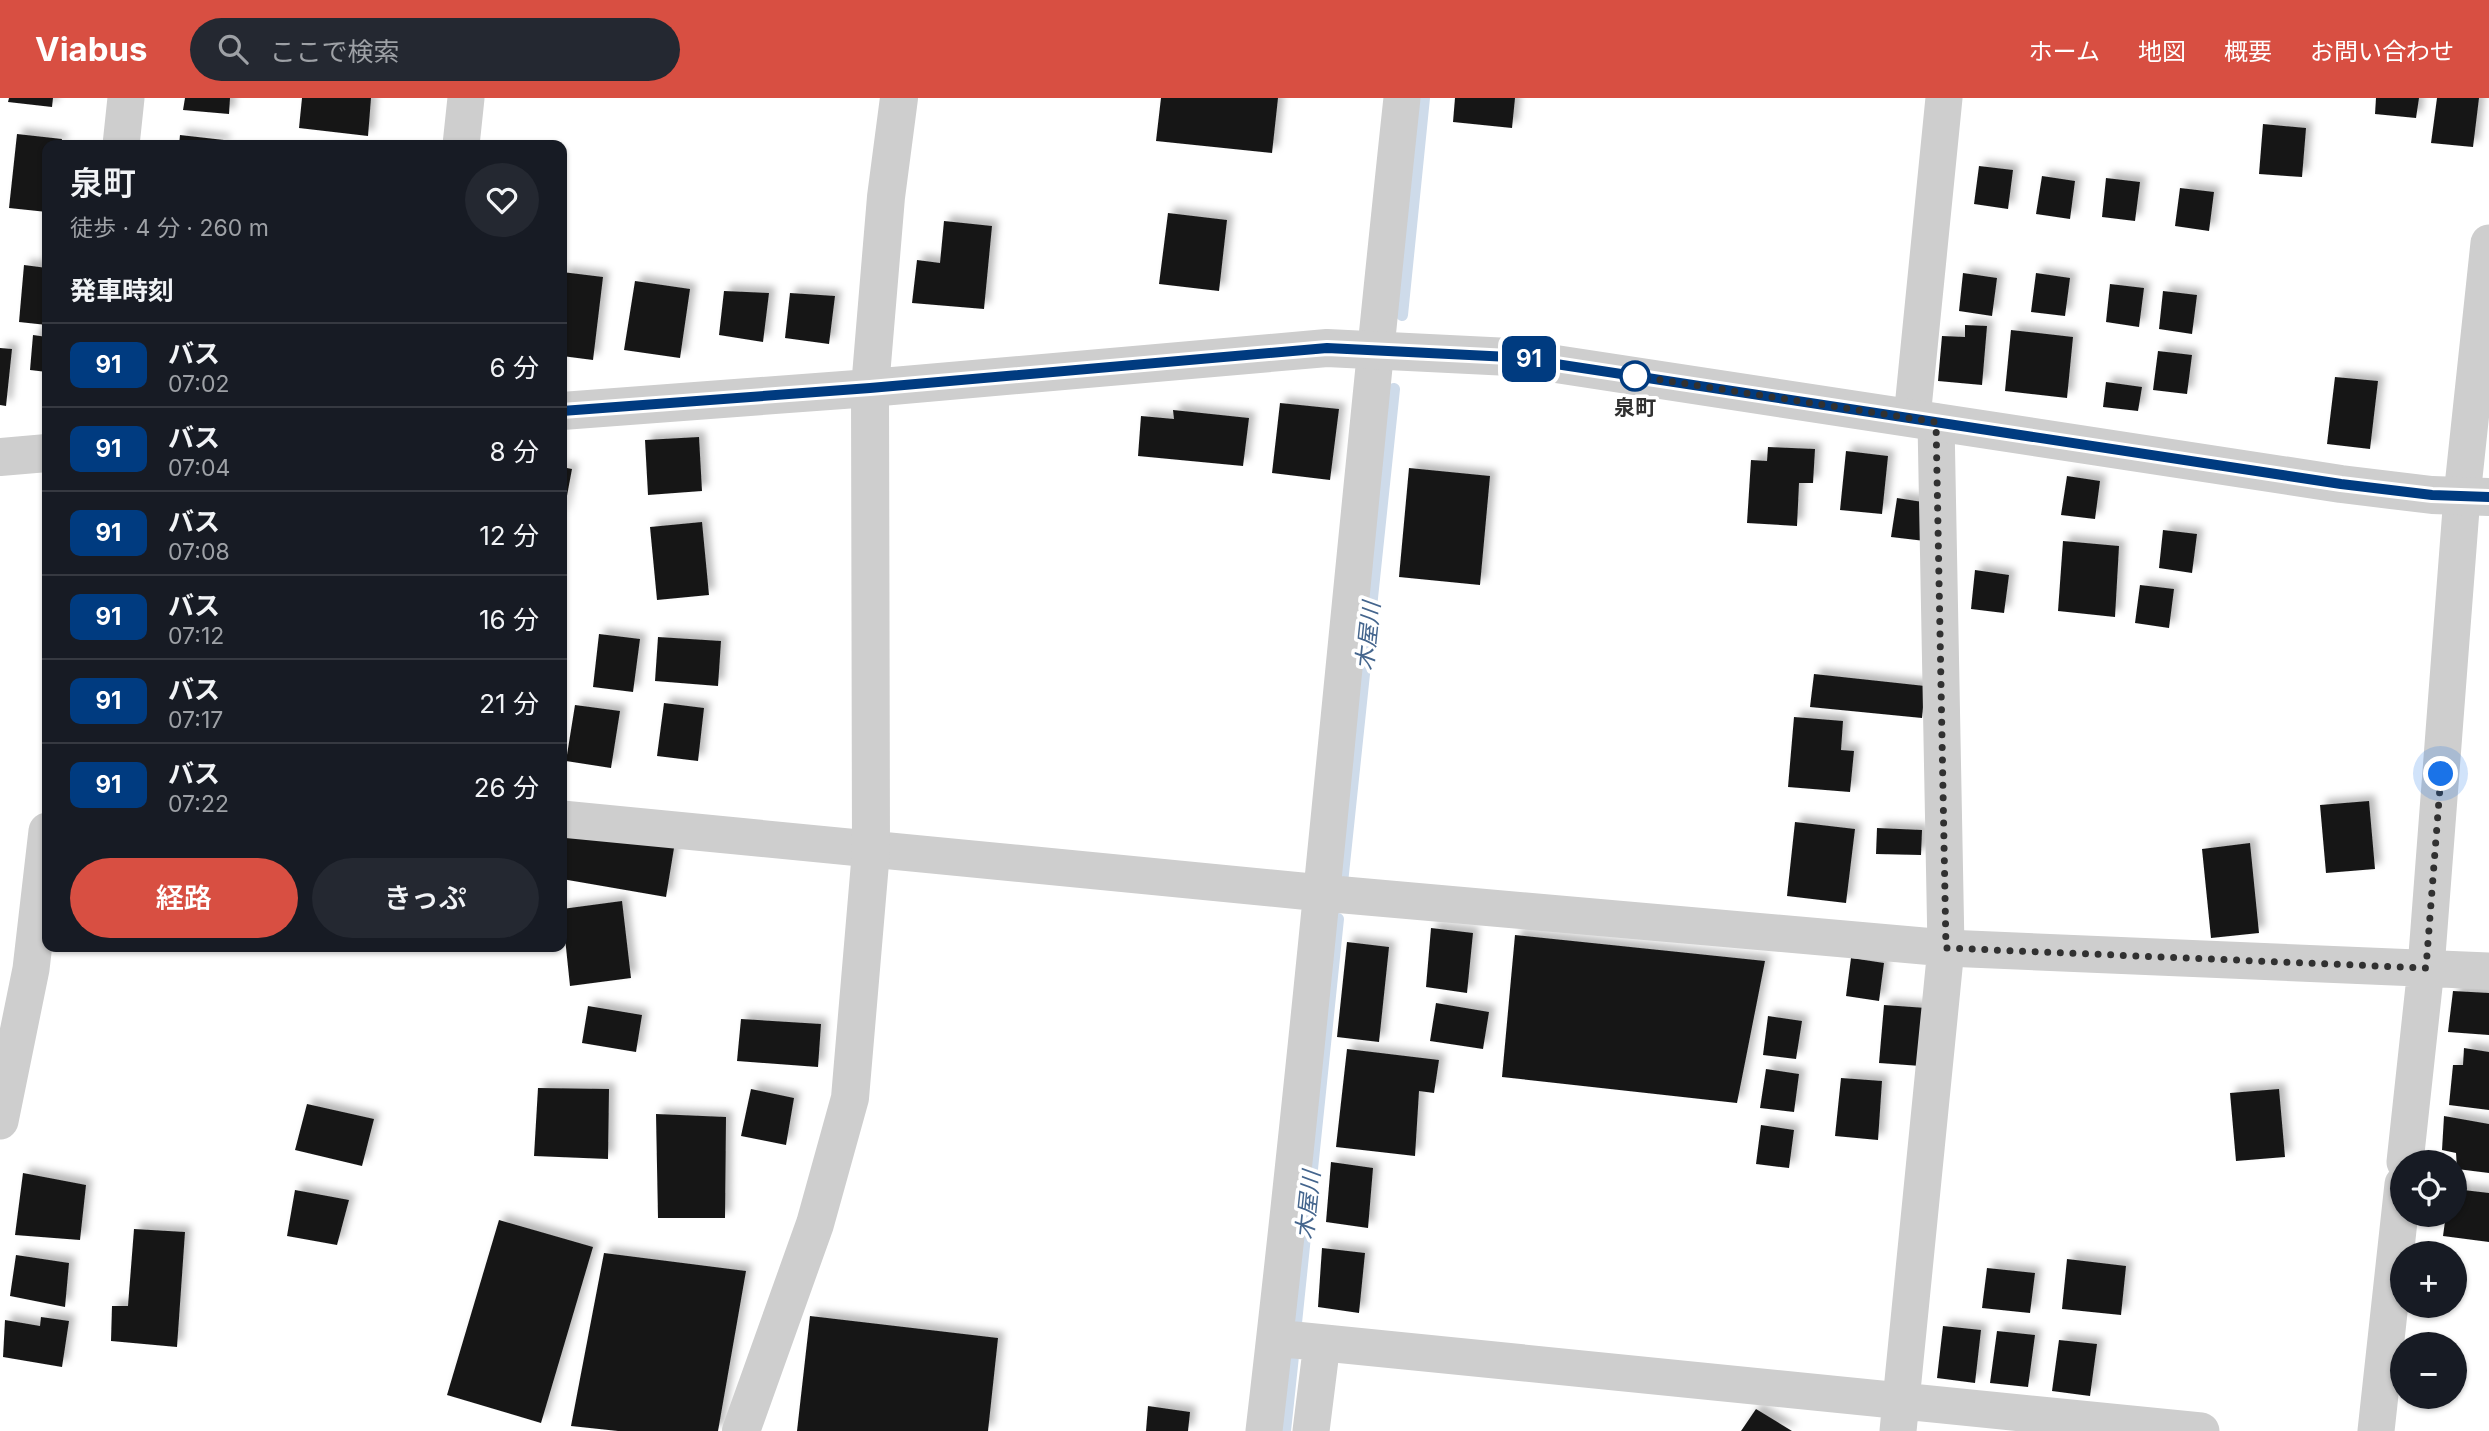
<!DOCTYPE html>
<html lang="ja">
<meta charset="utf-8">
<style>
:root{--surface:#171b24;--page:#242831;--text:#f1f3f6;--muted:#9ea1a6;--line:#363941;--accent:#d84f42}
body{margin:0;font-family:Inter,"Noto Sans JP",sans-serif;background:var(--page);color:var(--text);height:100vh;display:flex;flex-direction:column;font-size:26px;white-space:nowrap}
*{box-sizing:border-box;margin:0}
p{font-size:23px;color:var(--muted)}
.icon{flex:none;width:38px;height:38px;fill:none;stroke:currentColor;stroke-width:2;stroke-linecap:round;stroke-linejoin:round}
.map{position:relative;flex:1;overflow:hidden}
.side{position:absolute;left:42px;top:42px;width:525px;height:812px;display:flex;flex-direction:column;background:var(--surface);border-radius:14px;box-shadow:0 2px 5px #0004}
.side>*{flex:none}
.badge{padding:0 14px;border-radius:10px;font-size:24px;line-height:46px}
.controls{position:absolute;left:2390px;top:1052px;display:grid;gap:14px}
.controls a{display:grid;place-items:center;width:77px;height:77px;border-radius:50%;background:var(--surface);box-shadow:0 2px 5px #0004;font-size:35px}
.you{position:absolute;width:35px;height:35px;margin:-18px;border:5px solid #fff;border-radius:50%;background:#1a73e8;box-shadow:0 0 0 10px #1a73e833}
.map>.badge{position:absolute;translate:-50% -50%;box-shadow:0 0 0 4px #fff}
h2{padding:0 28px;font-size:26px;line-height:63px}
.round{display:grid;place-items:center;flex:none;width:74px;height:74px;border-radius:37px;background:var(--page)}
.summary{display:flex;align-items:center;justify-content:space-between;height:119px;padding:0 28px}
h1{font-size:33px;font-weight:600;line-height:52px}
.button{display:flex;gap:14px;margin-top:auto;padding:14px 28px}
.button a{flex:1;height:80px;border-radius:42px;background:var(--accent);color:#fff;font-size:28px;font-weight:600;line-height:80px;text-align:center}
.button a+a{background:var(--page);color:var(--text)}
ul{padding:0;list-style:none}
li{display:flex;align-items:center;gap:21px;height:84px;padding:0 28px;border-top:2px solid var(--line)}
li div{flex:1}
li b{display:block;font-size:26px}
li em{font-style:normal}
li .badge{min-width:77px;font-weight:700;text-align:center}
header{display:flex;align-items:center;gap:42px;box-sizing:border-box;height:98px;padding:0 35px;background:var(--accent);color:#fff}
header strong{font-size:33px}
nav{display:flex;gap:38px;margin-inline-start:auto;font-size:24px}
.search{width:490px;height:63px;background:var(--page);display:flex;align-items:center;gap:18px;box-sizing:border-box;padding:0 24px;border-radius:38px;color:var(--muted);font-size:26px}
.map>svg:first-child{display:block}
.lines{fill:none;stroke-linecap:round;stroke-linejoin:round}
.stream{stroke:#cedbea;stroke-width:12}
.building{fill:#181818;filter:url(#shadow)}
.minor{stroke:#cecece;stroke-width:37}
.tertiary{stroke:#cecece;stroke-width:38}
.line-casing{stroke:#fff;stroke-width:16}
.line{stroke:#003b80;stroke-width:10}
.walk{stroke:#313131;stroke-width:7;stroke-dasharray:0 12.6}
.stop-dot{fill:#fff;stroke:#003b80;stroke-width:3.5}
.labels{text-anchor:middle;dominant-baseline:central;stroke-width:7;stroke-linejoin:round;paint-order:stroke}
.stop-label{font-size:21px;font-weight:bold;fill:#313131;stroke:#fff}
.water-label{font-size:23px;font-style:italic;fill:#44658d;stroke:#fff}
</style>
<header>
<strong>Viabus</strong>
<div class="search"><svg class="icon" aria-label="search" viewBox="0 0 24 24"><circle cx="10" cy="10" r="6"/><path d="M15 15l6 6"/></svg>ここで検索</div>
<nav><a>ホーム</a><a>地図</a><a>概要</a><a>お問い合わせ</a></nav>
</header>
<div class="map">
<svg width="2489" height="1333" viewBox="0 0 2489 1333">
<defs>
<filter id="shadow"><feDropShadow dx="6" dy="-6" stdDeviation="3.5" flood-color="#0004"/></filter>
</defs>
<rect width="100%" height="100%" fill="#fff"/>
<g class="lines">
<!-- stream -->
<path class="stream" d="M1402,217L1424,0
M1342,785L1394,291
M1296,1225L1338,821
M1285,1333L1293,1258"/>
</g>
<!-- building -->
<path class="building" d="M9,0H53L52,9L8,4Z
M185,0H230L229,16L183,12Z
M302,0H371L368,38L299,30Z
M1161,0H1278L1272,55L1156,43Z
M1455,0H1515L1512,30L1453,24Z
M2376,0H2419L2416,20L2375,16Z
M2437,0H2479L2473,49L2431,45Z
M2263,26L2306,30L2302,79L2259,76Z
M17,36L62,41L61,47H47V114L9,110Z
M180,37L224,42V47H179Z
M1979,68L2013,72L2008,111L1974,106Z
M2042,78L2075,83L2070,121L2036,116Z
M2106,80L2140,84L2135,123L2102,119Z
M2180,90L2214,94L2209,133L2175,128Z
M1168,115L1227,122L1219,193L1159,186Z
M944,123L992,128L984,211L912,205L917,162L940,165Z
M24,167L47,170V227L19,224Z
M562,174L603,179L593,262L562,258Z
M1963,175L1997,180L1992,218L1959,213Z
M2036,175L2070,180L2065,218L2031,214Z
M635,183L690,191L680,260L624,252Z
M2110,186L2144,190L2139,229L2106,224Z
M724,193L769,195L763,244L719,237Z
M2163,193L2197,197L2192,236L2159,231Z
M790,195L835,198L829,246L785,240Z
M1965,227L1987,228L1982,287L1938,283L1942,238L1965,239Z
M2011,232L2073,239L2067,300L2005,293Z
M33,237L47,239V274L30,272Z
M0,250L12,251L6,308L0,307Z
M2158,253L2192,257L2187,296L2153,292Z
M2335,279L2378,283L2370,351L2327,346Z
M2106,284L2142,289L2138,313L2103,309Z
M1280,305L1339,311L1330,382L1272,375Z
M1173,312L1249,320L1243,368L1138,358L1141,318L1174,321Z
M699,339L702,393L648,397L645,342Z
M1768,349L1815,351L1813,385H1799L1797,428L1747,425L1751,362L1767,363Z
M1846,353L1888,358L1882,416L1840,412Z
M562,369L572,371L563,419H562Z
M1409,370L1490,378L1480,487L1399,479Z
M2067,378L2100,383L2095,421L2061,417Z
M1897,400L1929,405L1925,443L1891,439Z
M702,424L709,497L657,502L650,429Z
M2163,432L2197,436L2192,475L2159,470Z
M2063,443L2119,448L2115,519L2058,513Z
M1975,472L2009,477L2004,515L1971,511Z
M2140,487L2174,491L2169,530L2135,525Z
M599,536L640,541L633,594L593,589Z
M658,539L721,543L718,588L655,583Z
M1814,576L1925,588L1922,620L1810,609Z
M664,605L704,610L698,663L657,658Z
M575,607L620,613L611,670L566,663Z
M1794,619L1843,623L1841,652L1854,653L1850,694L1788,689Z
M2369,703L2375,771L2326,775L2320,707Z
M1795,724L1855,731L1846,805L1787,798Z
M1877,730L1922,732L1921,757L1876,756Z
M568,732L674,750L666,799L562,781V767Z
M2250,745L2259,835L2211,840L2202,751Z
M622,803L631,880L570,888L562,811Z
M1431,830L1473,835L1467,895L1426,889Z
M1515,837L1765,863L1737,1005L1502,979Z
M1347,844L1389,849L1379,944L1337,939Z
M1851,860L1884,865L1879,903L1846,898Z
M2453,893L2489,895V937L2448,934Z
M1436,905L1489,914L1483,951L1430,943Z
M1884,907L1926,910L1921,968L1879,965Z
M588,908L642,917L636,954L582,945Z
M1768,918L1802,923L1796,961L1763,957Z
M741,921L821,926L818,969L737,963Z
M2464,950L2489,954V1012L2449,1007L2453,967H2463Z
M1347,951L1439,962L1434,995L1419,993L1415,1058L1336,1049Z
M1766,971L1799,976L1794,1014L1760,1010Z
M1841,980L1882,983L1878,1042L1835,1038Z
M538,990L609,991L608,1061L534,1058Z
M751,991L794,1000L786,1047L741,1038Z
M2279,991L2285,1059L2236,1063L2230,995Z
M307,1006L374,1021L362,1068L295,1052Z
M656,1016L726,1019L725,1120H658Z
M2444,1018L2489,1026V1075L2457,1071L2456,1055L2442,1052Z
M1761,1027L1794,1032L1789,1070L1756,1066Z
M1331,1064L1373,1070L1368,1130L1326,1124Z
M23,1075L86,1087L80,1142L15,1137Z
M2455,1091L2489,1095V1144L2443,1138L2446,1116H2455Z
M295,1092L349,1102L337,1147L287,1138Z
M499,1122L593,1149L541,1325L447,1297Z
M134,1131L185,1134L177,1249L111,1243L112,1208H128Z
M1322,1150L1365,1155L1359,1215L1318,1209Z
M604,1155L746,1173L718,1333H618L571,1328Z
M16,1157L69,1165L65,1209L10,1198Z
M2067,1161L2126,1168L2121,1217L2062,1211Z
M1987,1170L2035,1175L2030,1215L1982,1210Z
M810,1218L998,1240L988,1333H797Z
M41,1219L69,1223L62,1269L3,1259L5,1222L40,1228Z
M1943,1228L1981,1232L1975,1285L1937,1280Z
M1997,1233L2035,1237L2028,1289L1990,1285Z
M2059,1242L2097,1246L2090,1298L2052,1293Z
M1148,1308L1190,1314L1188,1333H1146Z
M1756,1311L1792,1333H1741Z"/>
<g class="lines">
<!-- minor -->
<path class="minor" d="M121,47L126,0
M461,47L466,0
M1912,320L1944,0
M562,721L1322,795L1946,850L2489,873
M0,1023L31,871L47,733
M2405,1064L2426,870L2462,398L2489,145
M1275,1240L2201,1333
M1264,1333C1316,889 1354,444 1402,0
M1311,1333L1322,1245
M1898,1333L1946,850L1936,324
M2376,1333L2403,1086"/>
<!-- tertiary -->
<path class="tertiary" d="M562,313L870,290L1327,250L1510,259L2341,386L2432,397L2489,399
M0,359L47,355
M741,1333L815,1126L850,1000L871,753L870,290L886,99L899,0"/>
</g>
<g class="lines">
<defs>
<path id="line" d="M562,313L870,290L1327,250L1510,259L2341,386L2432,397L2489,399"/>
</defs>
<!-- line casing -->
<use href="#line" class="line-casing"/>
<!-- line -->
<use href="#line" class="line"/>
<!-- walk -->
<path class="walk" d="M1635,278L1936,324L1946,850L2426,870L2441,676"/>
</g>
<!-- markers -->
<circle class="stop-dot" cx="1635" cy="278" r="14"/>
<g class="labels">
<!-- stop labels -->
<g class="stop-label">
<text x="1635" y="309">泉町</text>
</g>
<!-- water labels -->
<g class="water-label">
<text transform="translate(1368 538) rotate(-84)">木屋川</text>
<text transform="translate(1308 1107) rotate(-84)">木屋川</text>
</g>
</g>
</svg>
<div class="controls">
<a><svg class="icon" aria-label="locate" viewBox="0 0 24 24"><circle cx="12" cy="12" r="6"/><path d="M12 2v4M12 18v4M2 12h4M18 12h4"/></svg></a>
<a>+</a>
<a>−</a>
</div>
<div class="you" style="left:2441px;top:676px"></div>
<b class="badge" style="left:1529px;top:261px;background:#003b80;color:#fff">91</b>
<section class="side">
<div class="summary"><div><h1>泉町</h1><p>徒歩 · 4 分 · 260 m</p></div><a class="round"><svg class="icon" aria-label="heart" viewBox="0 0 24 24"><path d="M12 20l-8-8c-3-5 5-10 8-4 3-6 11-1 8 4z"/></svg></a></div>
<h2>発車時刻</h2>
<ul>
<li><span class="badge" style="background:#003b80;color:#fff">91</span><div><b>バス</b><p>07:02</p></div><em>6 分</em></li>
<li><span class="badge" style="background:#003b80;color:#fff">91</span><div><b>バス</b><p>07:04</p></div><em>8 分</em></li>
<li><span class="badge" style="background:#003b80;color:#fff">91</span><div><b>バス</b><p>07:08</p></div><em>12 分</em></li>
<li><span class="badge" style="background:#003b80;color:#fff">91</span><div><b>バス</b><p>07:12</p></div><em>16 分</em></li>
<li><span class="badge" style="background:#003b80;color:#fff">91</span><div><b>バス</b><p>07:17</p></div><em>21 分</em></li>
<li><span class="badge" style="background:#003b80;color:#fff">91</span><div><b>バス</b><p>07:22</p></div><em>26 分</em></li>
</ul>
<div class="button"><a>経路</a><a>きっぷ</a></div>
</section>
</div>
